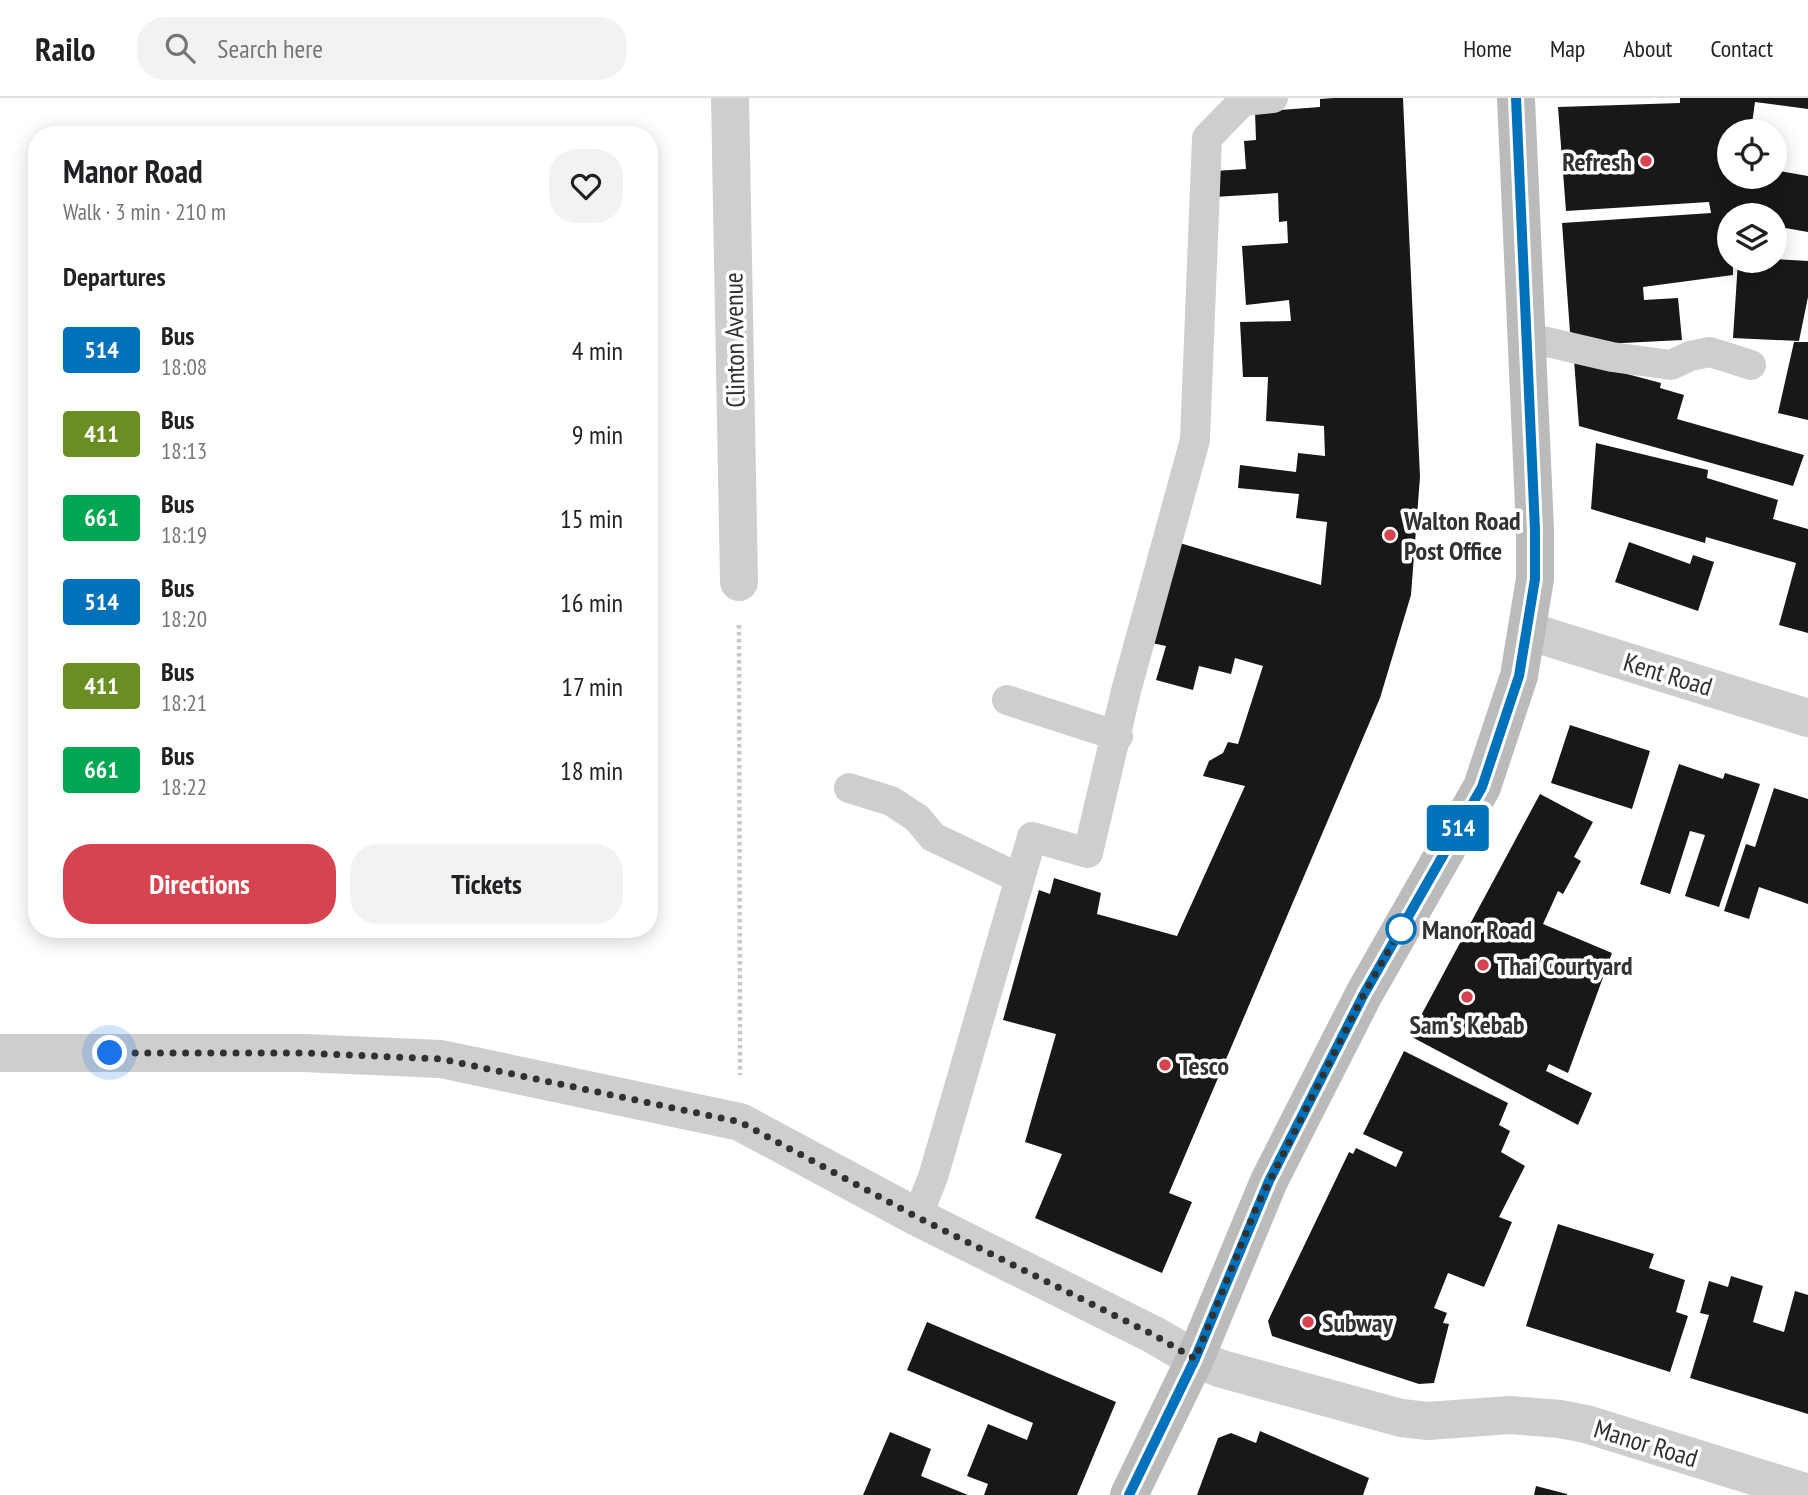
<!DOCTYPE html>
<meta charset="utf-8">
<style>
:root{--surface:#fff;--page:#f2f2f2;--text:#202124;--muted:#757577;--line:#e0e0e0;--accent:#d64450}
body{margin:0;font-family:"PT Sans Narrow",sans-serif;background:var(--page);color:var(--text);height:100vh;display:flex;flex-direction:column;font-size:26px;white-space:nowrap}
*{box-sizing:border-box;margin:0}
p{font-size:23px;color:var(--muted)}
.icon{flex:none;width:38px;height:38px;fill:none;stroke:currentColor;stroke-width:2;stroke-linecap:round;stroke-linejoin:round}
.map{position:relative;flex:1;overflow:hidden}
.drawer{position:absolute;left:28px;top:28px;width:630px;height:812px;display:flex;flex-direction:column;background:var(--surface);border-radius:28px;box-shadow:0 4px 18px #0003}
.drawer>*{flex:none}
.badge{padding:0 14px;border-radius:5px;font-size:24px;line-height:46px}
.controls{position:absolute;left:1717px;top:21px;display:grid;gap:14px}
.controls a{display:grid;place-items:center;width:70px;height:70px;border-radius:50%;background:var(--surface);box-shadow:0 4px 18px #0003;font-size:35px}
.you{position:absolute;width:35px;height:35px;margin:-18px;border:5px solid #fff;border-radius:50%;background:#1a73e8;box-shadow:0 0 0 10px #1a73e833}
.map>.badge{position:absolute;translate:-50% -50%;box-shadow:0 0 0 4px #fff}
h2{padding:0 35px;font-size:26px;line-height:63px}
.round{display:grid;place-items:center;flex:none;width:74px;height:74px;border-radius:28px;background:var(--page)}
.summary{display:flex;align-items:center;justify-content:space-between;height:119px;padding:0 35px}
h1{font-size:33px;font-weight:700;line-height:52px}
.cta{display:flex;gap:14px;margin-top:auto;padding:14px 35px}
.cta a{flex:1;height:80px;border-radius:28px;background:var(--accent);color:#fff;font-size:28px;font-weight:700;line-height:80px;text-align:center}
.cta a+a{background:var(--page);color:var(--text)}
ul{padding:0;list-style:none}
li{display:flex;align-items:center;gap:21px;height:84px;padding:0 35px}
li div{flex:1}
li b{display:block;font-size:26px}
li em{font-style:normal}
li .badge{min-width:77px;font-weight:700;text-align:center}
header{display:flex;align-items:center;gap:42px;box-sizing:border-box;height:98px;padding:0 35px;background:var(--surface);border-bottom:2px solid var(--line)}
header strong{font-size:33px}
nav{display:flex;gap:38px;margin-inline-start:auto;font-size:24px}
.search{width:490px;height:63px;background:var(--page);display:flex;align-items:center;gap:18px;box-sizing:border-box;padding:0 24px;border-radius:28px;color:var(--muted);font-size:26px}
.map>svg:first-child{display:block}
.building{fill:#181818}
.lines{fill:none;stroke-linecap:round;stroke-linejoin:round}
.path{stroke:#c8c8c8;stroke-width:4.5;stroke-dasharray:3.5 3.5;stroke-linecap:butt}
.service{stroke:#cecece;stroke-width:30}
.minor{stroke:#cecece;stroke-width:38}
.secondary{stroke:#bbb;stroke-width:38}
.line-casing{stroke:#fff;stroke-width:16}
.line{stroke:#0072bc;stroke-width:10}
.walk{stroke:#313131;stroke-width:7;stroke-dasharray:0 12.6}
.poi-dot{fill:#d64450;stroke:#fff;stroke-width:2.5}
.stop-dot{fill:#fff;stroke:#0072bc;stroke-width:3.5}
.labels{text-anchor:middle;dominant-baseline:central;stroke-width:7;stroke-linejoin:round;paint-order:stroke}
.poi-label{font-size:26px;font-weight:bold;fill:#313131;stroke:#fff;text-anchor:start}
.street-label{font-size:26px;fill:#313131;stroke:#fff}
.stop-label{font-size:26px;font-weight:bold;fill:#313131;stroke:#fff;text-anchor:start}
</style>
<header>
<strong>Railo</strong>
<div class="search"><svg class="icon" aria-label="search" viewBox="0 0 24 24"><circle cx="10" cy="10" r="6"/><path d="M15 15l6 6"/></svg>Search here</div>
<nav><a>Home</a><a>Map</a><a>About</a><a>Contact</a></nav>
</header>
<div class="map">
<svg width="1808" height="1397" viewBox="0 0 1808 1397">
<rect width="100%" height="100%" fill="#fff"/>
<!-- building -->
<path class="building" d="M1334,0H1403L1420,379L1411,497L1380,600L1169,1095L1192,1104L1162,1175L1035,1120L1062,1056L1025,1044L1056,936L1003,922L1039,792L1050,796L1054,780L1101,795L1097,816L1177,838L1245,688L1203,678L1209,663L1223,655L1228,644L1238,646L1263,568L1235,560L1231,576L1199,568L1193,592L1156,582L1166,548L1147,544L1173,443L1321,487L1327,424L1296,420L1299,396L1238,390L1240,367L1296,374L1298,355L1325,358L1324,328L1266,323L1268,279H1243L1240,224L1291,223L1289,202L1246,207L1242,148L1288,145L1287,123L1279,124L1278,95L1214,99V73L1246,71L1244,43L1256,42L1255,14L1320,9V1Z
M1680,0H1808V11L1755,4L1751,33H1729V79H1774V72L1808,78V134L1774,128V117H1729V163H1733V177L1643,189L1644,202L1678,200L1682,242L1603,246L1570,234L1562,125L1711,115L1709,104L1566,113L1558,9L1680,5Z
M1774,161L1808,163V199L1799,243L1733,240L1738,163Z
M1794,244H1808V322L1778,315Z
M1574,262L1661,285L1660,290L1684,297L1677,321L1804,357L1793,388L1579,328Z
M1596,345L1708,372L1707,380L1778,402L1773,421L1808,431V535L1779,527L1796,465L1706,439L1705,445L1591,411Z
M1629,444L1690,466L1693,457L1714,464L1698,513L1615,484Z
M1570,627L1650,653L1632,711L1551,685Z
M1679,666L1723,681L1725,675L1760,686L1719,809L1685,798L1705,737L1690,733L1670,796L1640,786Z
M1774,690L1808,701V806L1759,789L1749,821L1724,813L1746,746L1755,749Z
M1540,696L1593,724L1574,759L1581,763L1563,796L1558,793L1543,826L1612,855L1568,975L1549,966L1546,973L1592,995L1578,1027L1410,938Z
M1404,953L1508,1005L1499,1027L1510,1033L1501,1054L1525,1068L1499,1119L1512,1124L1484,1189L1448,1175L1434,1210L1447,1215L1443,1225L1449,1226L1434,1285L1419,1286L1272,1238L1268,1223L1349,1054L1353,1056L1356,1050L1396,1069L1403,1054L1363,1036Z
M1558,1126L1654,1156L1649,1170L1685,1182L1676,1214L1688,1218L1670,1274L1526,1228Z
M1731,1178L1763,1188L1753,1224L1784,1234L1795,1193L1808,1197V1316L1690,1280L1709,1217L1700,1215L1709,1183L1728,1189Z
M927,1224L1116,1304L1077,1397H984L988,1386L967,1378L988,1326L1027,1342L1033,1325L907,1272Z
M1260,1333L1369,1380L1363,1397H1197L1218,1340L1231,1335L1256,1345Z
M890,1334L931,1351L921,1378L968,1397H863Z
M1536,1388L1567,1396V1397H1534Z"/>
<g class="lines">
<!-- path -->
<path class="path" d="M739,527L740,977"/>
<!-- service -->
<path class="service" d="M1526,239L1612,259L1671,267L1690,258L1710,254L1751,267
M1007,602L1118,638
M849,690L891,703L917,720L933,739L1019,780
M917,1119L933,1079L1032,739L1088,755L1126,593L1195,342L1207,40L1243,3L1273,0"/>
<!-- minor -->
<path class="minor" d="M730,0L739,484
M1528,533L1808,620
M0,955H303L441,961L740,1024L917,1119L1154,1237L1195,1261L1222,1271L1401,1320L1428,1323L1510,1317L1560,1321L1586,1326L1808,1395"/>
<!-- secondary -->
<path class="secondary" d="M1129,1397L1195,1261L1269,1083L1364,896L1482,689L1519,578L1535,481V432L1516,0"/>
</g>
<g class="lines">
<defs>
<path id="line" d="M1129,1397L1195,1261L1269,1083L1364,896L1482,689L1519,578L1535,481V432L1516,0"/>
</defs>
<!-- line casing -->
<use href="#line" class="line-casing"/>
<!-- line -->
<use href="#line" class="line"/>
<!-- walk -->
<path class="walk" d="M110,955H303L441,961L740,1024L917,1119L1154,1237L1195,1261L1257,1108L1364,896L1403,827L1401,831"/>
</g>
<!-- markers -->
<g class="poi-dot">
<circle cx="1646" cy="63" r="7"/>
<circle cx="1390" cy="437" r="7"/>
<circle cx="1483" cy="867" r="7"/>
<circle cx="1467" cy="899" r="7"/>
<circle cx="1165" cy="967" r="7"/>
<circle cx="1308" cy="1224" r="7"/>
</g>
<circle class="stop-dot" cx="1401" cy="831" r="14"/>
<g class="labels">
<!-- poi labels -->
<g class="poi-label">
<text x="1632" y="63" text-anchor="end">Refresh</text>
<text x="1404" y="422">Walton Road<tspan x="1404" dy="30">Post Office</tspan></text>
<text x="1497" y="867">Thai Courtyard</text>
<text x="1467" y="926" text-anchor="middle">Sam's Kebab</text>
<text x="1179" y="967">Tesco</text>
<text x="1322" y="1224">Subway</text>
</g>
<!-- street labels -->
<g class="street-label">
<text transform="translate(734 242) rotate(-91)">Clinton Avenue</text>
<text transform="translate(1668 576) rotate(17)">Kent Road</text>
<text transform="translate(1646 1345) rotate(17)">Manor Road</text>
</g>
<!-- stop labels -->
<g class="stop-label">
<text x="1422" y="831">Manor Road</text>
</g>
</g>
</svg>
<div class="controls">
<a><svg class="icon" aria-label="locate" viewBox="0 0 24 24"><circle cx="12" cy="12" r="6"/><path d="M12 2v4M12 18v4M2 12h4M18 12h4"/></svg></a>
<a><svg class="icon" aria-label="layers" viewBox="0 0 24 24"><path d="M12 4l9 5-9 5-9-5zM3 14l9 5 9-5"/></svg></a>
</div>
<div class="you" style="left:110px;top:955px"></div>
<b class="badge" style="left:1458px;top:730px;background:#0072bc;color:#fff">514</b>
<section class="drawer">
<div class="summary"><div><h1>Manor Road</h1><p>Walk · 3 min · 210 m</p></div><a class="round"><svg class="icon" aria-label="heart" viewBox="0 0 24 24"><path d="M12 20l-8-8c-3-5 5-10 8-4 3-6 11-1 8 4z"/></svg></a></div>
<h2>Departures</h2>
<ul>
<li><span class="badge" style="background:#0072bc;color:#fff">514</span><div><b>Bus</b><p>18:08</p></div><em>4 min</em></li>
<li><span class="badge" style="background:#6b8e23;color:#fff">411</span><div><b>Bus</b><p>18:13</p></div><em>9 min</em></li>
<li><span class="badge" style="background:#00a651;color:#fff">661</span><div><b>Bus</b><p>18:19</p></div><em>15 min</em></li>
<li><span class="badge" style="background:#0072bc;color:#fff">514</span><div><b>Bus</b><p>18:20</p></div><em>16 min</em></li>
<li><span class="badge" style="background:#6b8e23;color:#fff">411</span><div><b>Bus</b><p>18:21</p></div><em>17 min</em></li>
<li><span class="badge" style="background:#00a651;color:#fff">661</span><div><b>Bus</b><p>18:22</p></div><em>18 min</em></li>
</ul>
<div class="cta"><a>Directions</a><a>Tickets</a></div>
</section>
</div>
